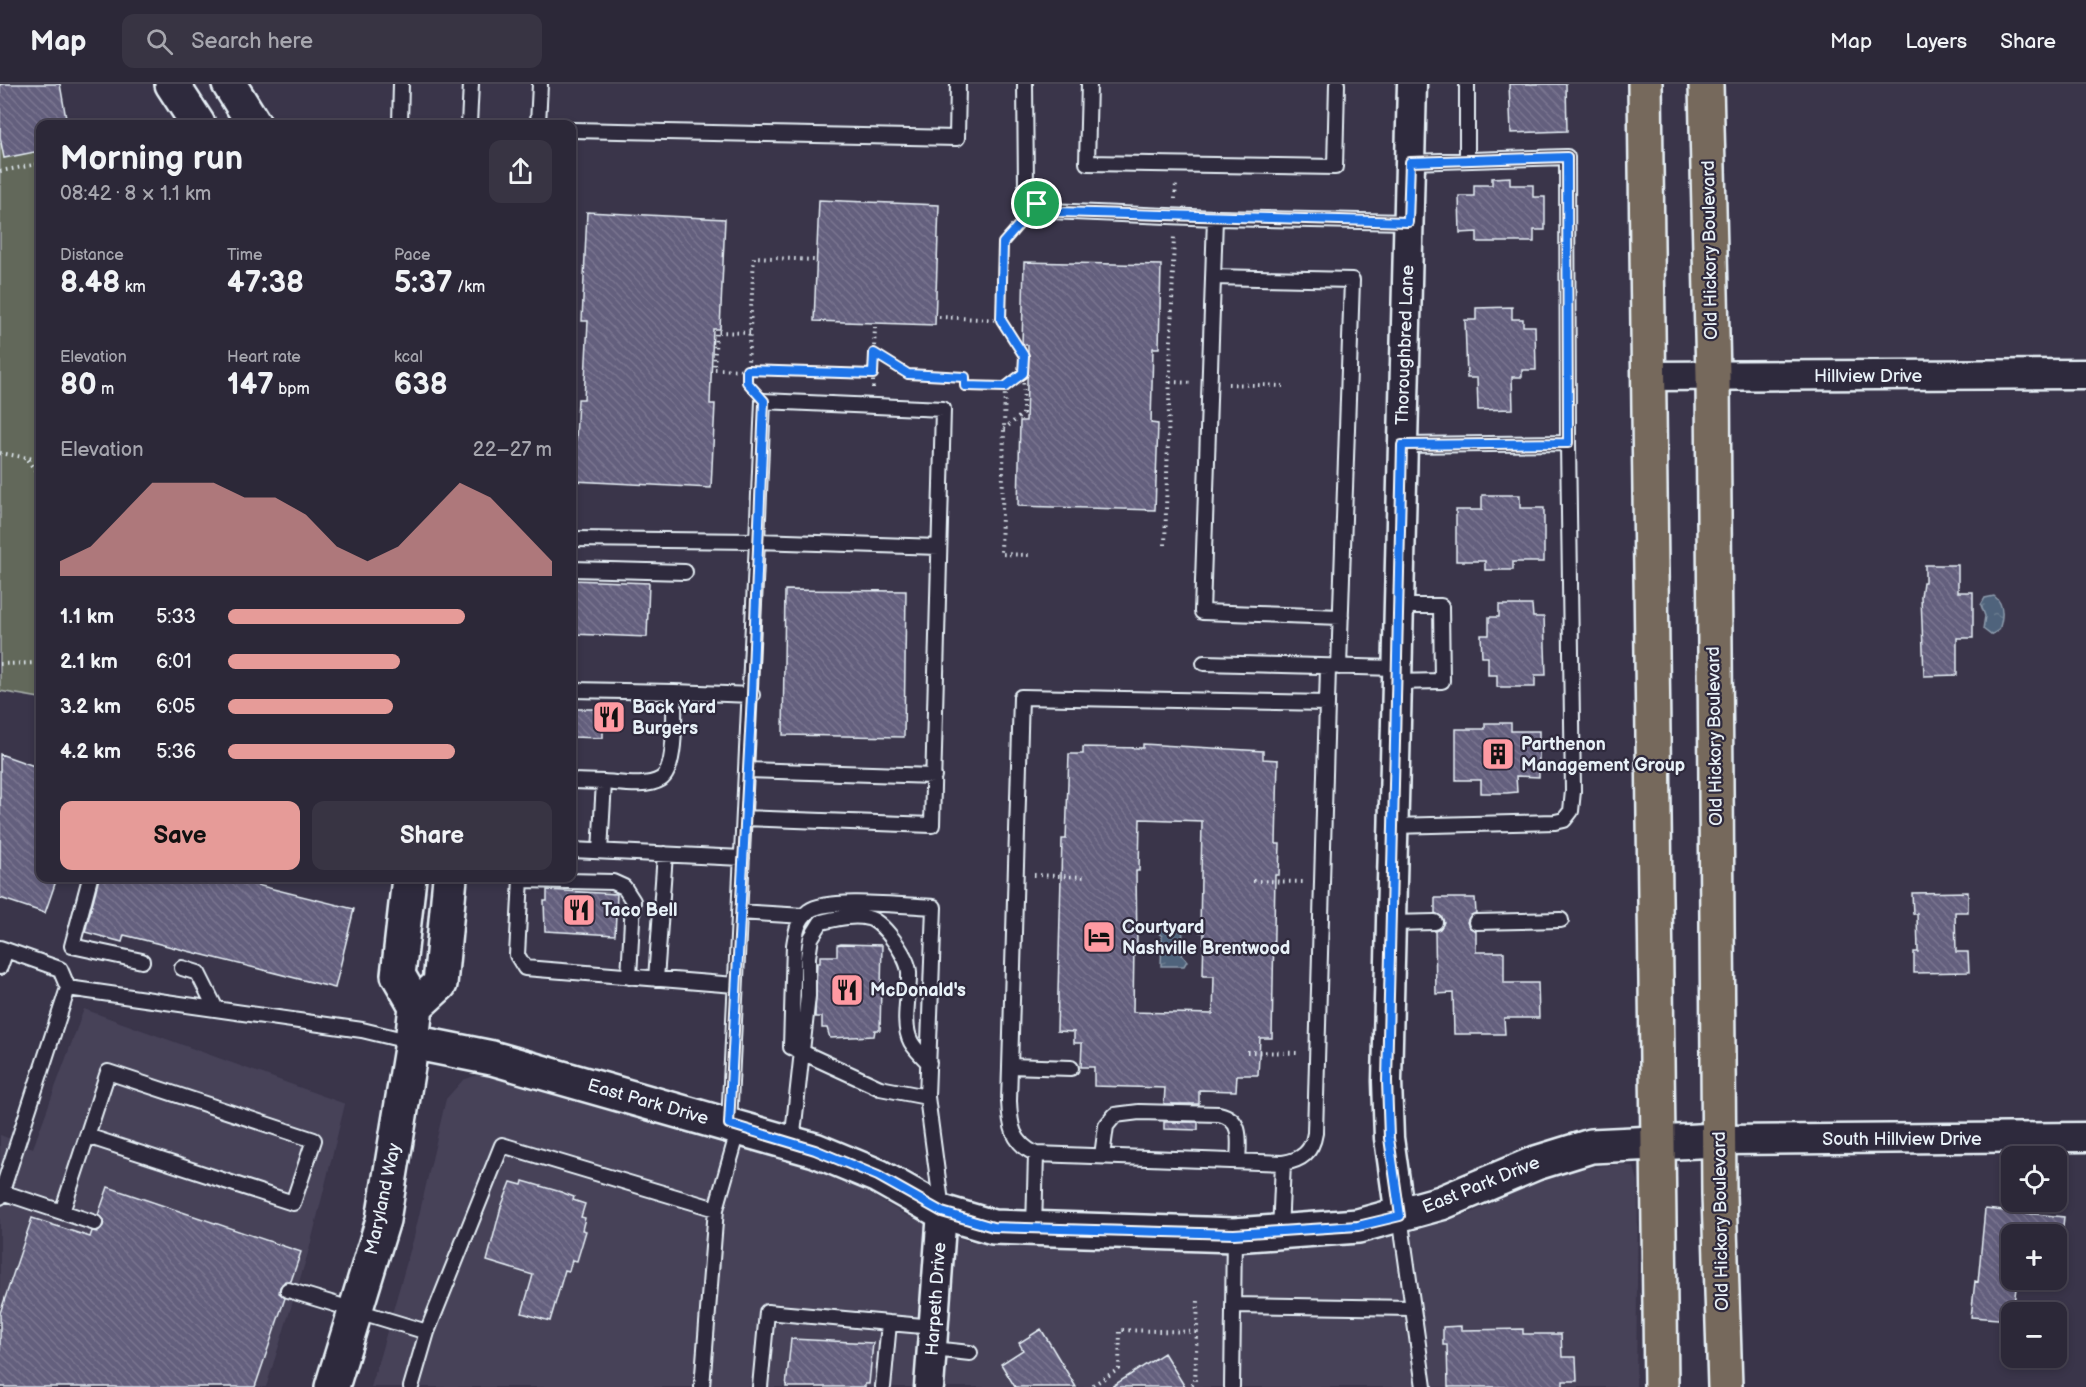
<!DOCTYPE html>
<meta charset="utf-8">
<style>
:root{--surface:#2c2838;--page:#383443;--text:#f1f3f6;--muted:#a6a6ae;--line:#484453;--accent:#e69b98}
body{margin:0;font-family:"Balsamiq Sans",sans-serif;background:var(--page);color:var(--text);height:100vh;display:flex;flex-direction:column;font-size:22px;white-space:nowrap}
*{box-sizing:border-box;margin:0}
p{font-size:20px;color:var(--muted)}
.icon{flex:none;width:33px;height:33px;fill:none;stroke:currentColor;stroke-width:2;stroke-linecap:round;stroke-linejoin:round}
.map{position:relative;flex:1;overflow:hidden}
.panel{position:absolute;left:36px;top:36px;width:540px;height:762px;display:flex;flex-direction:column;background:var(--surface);border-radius:12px;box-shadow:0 3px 9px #0003,0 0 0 2px var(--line)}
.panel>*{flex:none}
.fabs{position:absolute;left:2001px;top:1062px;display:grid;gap:12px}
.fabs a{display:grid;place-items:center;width:66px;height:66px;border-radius:12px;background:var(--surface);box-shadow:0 3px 9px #0003,0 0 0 2px var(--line);font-size:30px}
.pin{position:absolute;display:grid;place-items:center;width:51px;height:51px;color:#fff;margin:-26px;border:3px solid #fff;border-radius:50%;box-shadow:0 2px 6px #0007}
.round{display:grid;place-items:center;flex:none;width:63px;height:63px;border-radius:12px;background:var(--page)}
.headline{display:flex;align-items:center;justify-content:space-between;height:102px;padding:0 24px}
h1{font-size:33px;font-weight:700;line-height:45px}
.stats{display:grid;grid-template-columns:repeat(3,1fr);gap:9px;height:102px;padding:6px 24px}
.stats div{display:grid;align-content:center}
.stats b{font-size:30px;font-weight:700}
.stats small{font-size:16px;font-weight:400}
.stats p{font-size:16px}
.chart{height:168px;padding:12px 24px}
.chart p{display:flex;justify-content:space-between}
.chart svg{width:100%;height:108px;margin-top:6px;fill:var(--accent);opacity:.7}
.action{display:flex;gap:12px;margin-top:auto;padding:12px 24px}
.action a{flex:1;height:69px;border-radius:12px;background:var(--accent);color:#111;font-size:24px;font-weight:700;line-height:69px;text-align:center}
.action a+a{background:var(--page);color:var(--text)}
ul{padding:0 24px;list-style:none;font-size:20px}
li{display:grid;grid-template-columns:96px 72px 1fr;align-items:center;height:45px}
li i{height:15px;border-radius:8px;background:var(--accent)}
header{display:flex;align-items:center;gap:36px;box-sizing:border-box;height:84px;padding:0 30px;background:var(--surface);border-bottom:2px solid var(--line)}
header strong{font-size:28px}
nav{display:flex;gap:33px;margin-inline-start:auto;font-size:21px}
.search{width:420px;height:54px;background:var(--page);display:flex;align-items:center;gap:15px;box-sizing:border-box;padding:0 21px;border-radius:12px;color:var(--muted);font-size:22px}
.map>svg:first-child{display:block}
</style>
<header>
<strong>Map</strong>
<div class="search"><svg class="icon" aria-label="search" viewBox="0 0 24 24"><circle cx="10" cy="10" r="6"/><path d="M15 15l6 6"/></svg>Search here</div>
<nav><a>Map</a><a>Layers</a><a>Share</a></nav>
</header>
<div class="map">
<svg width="2086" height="1303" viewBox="0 0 2086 1303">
<defs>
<pattern id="water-ripples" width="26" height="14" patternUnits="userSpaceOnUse" patternTransform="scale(1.5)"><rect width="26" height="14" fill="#50637b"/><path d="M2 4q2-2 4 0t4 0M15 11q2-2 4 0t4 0" fill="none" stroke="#697a8e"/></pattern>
<pattern id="building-back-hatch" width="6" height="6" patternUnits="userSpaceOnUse" patternTransform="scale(1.5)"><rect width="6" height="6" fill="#645f7d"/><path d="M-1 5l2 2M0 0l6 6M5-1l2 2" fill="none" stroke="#7a7690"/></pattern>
</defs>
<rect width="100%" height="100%" fill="#3a354a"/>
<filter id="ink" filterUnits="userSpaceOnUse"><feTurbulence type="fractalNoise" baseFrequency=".0167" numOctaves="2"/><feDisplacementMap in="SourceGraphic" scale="12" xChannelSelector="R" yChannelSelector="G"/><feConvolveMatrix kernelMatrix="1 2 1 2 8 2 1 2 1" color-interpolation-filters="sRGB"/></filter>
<g filter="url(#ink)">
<path fill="#474259" d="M 84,925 L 345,1020 L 309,1166 L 266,1303 L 0,1303 L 0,1051 L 33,1064 Z
M 486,988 L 799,1074 L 853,1100 L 905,1131 L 973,1159 L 1264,1166 L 1334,1159 L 1403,1147 L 1471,1129 L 1529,1101 L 1576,1085 L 1621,1080 L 1634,1083 L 1638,1097 L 1636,1303 L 371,1303 L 414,1153 L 446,1015 L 463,996 Z"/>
<path fill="#62685a" stroke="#a5aca9" stroke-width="1.5" d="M 40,53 L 40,614 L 0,607 L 0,60 Z"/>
<path fill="url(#water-ripples)" stroke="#8d9cad" stroke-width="1.5" d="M 1994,512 C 2005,520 2003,534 1999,546 L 1991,551 L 1983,545 L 1985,532 L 1981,521 L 1985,514 Z
M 1160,840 L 1183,841 L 1182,871 L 1187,877 L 1184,882 L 1161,882 L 1162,852 L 1156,847 Z"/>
<path fill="url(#building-back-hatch)" stroke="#e8f1f8" stroke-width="1.5" fill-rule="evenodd" d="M 0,0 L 60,0 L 67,40 L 40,40 L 40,67 L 4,74 L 0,53 Z
M 1509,0 L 1566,0 L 1567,47 L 1511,49 Z
M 1510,93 L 1510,101 L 1533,101 L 1533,113 L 1545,113 L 1545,146 L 1534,146 L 1534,158 L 1477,158 L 1477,148 L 1460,149 L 1459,112 L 1474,112 L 1474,101 L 1492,101 L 1492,94 Z
M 819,116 L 939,121 L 935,241 L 814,237 Z
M 587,128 L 725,135 L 720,245 L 713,245 L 710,320 L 715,320 L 711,404 L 574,397 L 578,315 L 584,315 L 588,237 L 582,237 Z
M 1024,178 L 1161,181 L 1159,264 L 1153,264 L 1151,339 L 1158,340 L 1155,426 L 1018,422 L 1020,337 L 1026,337 L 1028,261 L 1022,261 Z
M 1512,223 L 1512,235 L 1523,235 L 1523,242 L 1535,242 L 1536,286 L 1522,286 L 1522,293 L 1512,293 L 1513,325 L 1478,326 L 1477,294 L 1467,294 L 1465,236 L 1476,236 L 1476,224 Z
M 1482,411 L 1520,411 L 1520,424 L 1544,424 L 1544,478 L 1513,478 L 1513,486 L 1485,486 L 1485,477 L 1456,477 L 1456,426 L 1482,426 Z
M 1925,481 L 1958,481 L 1958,508 L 1973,508 L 1973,554 L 1957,554 L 1957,591 L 1924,592 L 1921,513 L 1923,498 L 1925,498 Z
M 572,496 L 649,499 L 647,553 L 572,550 Z
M 785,506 L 906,507 L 904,653 L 783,651 Z
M 1499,521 L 1532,521 L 1533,533 L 1544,533 L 1546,591 L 1535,591 L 1535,603 L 1497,603 L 1497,591 L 1488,591 L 1488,573 L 1482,573 L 1481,551 L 1489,551 L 1489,533 L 1499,533 Z
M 572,625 L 603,625 L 603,654 L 572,653 Z
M 1485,639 L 1511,639 L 1511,647 L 1539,647 L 1539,693 L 1516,692 L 1517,708 L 1507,709 L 1481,709 L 1481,696 L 1456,696 L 1456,645 L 1485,645 Z
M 1143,660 L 1263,667 L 1263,675 L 1278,676 L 1276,760 L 1280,760 L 1279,791 L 1275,791 L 1272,954 L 1260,954 L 1258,991 L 1237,991 L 1236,1007 L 1199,1006 L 1199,1020 L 1164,1020 L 1165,1004 L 1094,1002 L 1094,983 L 1081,983 L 1082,959 L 1074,959 L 1074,948 L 1057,947 L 1062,755 L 1066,755 L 1069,670 L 1083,670 L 1083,663 L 1143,664 ZM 1140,735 L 1202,737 L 1200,848 L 1204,847 L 1203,892 L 1214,892 L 1213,930 L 1133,928 L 1134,862 L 1137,862 L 1136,787 L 1139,787 Z
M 0,670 L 40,684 L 40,794 L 57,794 L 45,829 L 0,814 Z
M 99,794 L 229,794 L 354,825 L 335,904 L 124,851 L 122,858 L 85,848 Z
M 547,806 L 617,810 L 615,851 L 545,847 L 544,817 L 547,817 Z
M 1968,808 L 1968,828 L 1955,828 L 1956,868 L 1968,868 L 1969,888 L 1914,889 L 1914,868 L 1918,868 L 1917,830 L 1913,830 L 1912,809 Z
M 1435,814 L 1475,814 L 1476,829 L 1471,831 L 1467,838 L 1469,843 L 1476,847 L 1476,868 L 1504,868 L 1504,899 L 1538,899 L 1539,934 L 1504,934 L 1505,950 L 1454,950 L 1453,909 L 1436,910 L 1435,847 L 1440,845 L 1444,838 L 1442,833 L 1435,829 Z
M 841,860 L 882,861 L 880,946 L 875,946 L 874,952 L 830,954 L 827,944 L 822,944 L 822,933 L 815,933 L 817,879 L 820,879 L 820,872 L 837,872 L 837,861 Z
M 1164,1038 L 1198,1038 L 1198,1046 L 1164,1045 Z
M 523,1097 L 561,1108 L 574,1113 L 573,1116 L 585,1120 L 581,1133 L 585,1134 L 582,1146 L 586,1147 L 577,1177 L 572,1176 L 569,1187 L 565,1186 L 550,1237 L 522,1229 L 533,1191 L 487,1177 L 501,1123 L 511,1098 L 522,1101 Z
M 108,1103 L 301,1168 L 291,1197 L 285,1197 L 280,1203 L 279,1209 L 285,1214 L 255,1303 L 0,1303 L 0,1229 L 32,1134 L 90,1153 L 92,1147 L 97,1148 L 103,1142 L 104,1137 L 98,1131 Z
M 1985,1125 L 2064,1133 L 2062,1152 L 2016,1147 L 2016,1150 L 2012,1150 L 2012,1196 L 2017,1196 L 2012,1236 L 1971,1233 L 1975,1197 L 1978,1198 Z
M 1461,1242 L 1461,1246 L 1523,1245 L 1523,1250 L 1561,1250 L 1562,1273 L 1576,1273 L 1577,1297 L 1563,1297 L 1563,1303 L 1448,1303 L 1447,1261 L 1443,1261 L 1443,1243 Z
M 1041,1245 L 1076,1303 L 1015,1303 L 1001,1280 L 1023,1266 L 1019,1259 Z
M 791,1255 L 873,1259 L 869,1300 L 865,1300 L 865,1303 L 786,1303 Z
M 1164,1269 L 1185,1303 L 1111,1303 Z"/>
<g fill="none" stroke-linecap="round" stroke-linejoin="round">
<defs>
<path id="lane" d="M 1025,0 L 1026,102 L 1031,114 L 1049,127 L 1215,134 L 1408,138
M 1089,0 L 1087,79 L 1335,83 L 1337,0
M 400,40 L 401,0
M 469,40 L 471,0
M 538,40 L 540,0
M 572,46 L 957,54 L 958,0
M 1467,76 L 1467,0
M 1410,78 L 1567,73 L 1568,359
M 1215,134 L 1202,528 L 1341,533
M 1213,193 L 1352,196 L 1339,583
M 572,455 L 757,457 L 729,1040
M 572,485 L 685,488
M 1204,579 L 1396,584
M 1396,598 L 1442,597 L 1441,522 L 1398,522
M 572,606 L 674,608 C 674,627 677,685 661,695 C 646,704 621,699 604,698 L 600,767
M 674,608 L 752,611
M 1327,619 L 1328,583
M 747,686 L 934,692
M 572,697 L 604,698
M 744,734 L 932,741 L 943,325 L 763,317 L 757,457 L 939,463
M 1392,742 L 1555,738 L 1564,736 L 1571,727 L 1573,707 L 1568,359 L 1402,361
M 572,766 L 742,774
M 90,794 L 72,862 L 142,877
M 521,794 L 517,871 L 525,884 L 735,901
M 521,796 L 613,798 L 624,803 L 633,817 L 629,893
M 739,828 L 804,832
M 1476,838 L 1561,836
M 1390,839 L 1435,838
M 0,864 L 60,885 L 68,904
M 0,883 L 6,866
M 182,884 L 198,889 L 216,925
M 656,895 L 665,770
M 1010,982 L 1071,984
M 927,1013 L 880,1004 L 791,963 L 794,861 C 796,848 798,835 809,827 C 827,813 908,822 934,823 L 927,1013 L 942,1126
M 792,1059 L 808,912 L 808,873 L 811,854 L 821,838 C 835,835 853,830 868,834 C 883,837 908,873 909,888 C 910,909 901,939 911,958 C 915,965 923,973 929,979
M 1102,1072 L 1106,1042 L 1115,1031 L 1139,1028 L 1219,1030 C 1243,1035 1239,1057 1238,1077
M 2,1108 L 95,1139
M 0,1113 L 68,904 L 362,946 L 412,958
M 62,1128 L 108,988 L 314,1056 L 293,1119 L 87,1052
M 1400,1132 L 1424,1303
M 1034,1144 L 1036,1070
M 1280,1148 L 1283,1079 C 1302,1076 1312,1068 1315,1049 L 1327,619 L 1021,613 L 1009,1017 C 1010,1041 1012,1059 1036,1070 L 1283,1079
M 288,1206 L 427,1248
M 1233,1221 L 1412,1224
M 889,1239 L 934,1243
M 933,1265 L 970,1269
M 411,1303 L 427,1248 L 502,1061 L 716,1125
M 702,1303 L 716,1125 L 739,1044
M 760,1303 L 767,1228 L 889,1239 L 883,1303
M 1232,1303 L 1234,1151"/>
<path id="street" d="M 1649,292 L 2086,290
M 1719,1056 L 2086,1053
M 1400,1132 L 1389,1054 L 1387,997 L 1412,0
M 929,1303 L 942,1128"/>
<path id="secondary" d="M 172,0 L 198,40
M 229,0 L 254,40
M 416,922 L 440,900 L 450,794
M 412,958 L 492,974 L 815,1066 L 878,1092 L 942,1128 L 993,1143 L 1234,1151 L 1358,1142 L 1441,1119 L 1536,1079 L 1591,1062 L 1719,1056
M 332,1303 L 383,1136 L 412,958 L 416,922 L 398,891 L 409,794"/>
<path id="primary" d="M 1645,0 L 1661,1303
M 1706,0 L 1713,292 L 1719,1111 L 1725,1303"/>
</defs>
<use href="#lane" stroke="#e8f1f8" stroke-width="18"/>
<use href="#street" stroke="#e8f1f8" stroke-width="33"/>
<use href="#secondary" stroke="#e8f1f8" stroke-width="38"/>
<use href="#primary" stroke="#e8f1f8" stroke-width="38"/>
<path stroke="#e8f1f8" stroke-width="4" stroke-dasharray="1.5 4.5" stroke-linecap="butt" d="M 0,87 L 40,80
M 1175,115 L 1176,99
M 939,233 L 1001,236 L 1024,271 L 1023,330 L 1004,345
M 1001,236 L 1003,159 L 1027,131
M 750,249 L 716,248 L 714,285 L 873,290 L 875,243
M 875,269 L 908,290 L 965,293 L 965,302 L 1005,303
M 1023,289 L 1005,303 L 1001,470 L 1029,471
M 1170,298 L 1193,299
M 1228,300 L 1283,302
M 873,304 L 873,290
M 752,305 L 747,298 L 754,173 L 814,176
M 0,369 L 40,376
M 27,376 L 40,393
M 1165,461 L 1174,150
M 0,580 L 40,579
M 1034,791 L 1087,793
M 1253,797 L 1306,798
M 1247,968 L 1300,969
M 1093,1301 L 1119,1285 L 1120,1246 L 1197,1248
M 1192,1301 L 1195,1299 L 1198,1216"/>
<use href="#lane" stroke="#2f2a3d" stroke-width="14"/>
<use href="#street" stroke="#2f2a3d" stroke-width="28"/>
<use href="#secondary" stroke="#2f2a3d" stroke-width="33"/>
<use href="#primary" stroke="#76695c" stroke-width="33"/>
</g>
</g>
<g fill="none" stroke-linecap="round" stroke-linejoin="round" filter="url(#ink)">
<defs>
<path id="route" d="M 1567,73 L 1568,359 L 1402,361 L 1387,997 L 1389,1054 L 1400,1132 L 1358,1142 L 1234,1150 L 993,1143 L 942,1128 L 878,1092 L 815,1066 L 729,1040 L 752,611 L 764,317 L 747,298 L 747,286 L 873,290 L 874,269 L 908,290 L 965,293 L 965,302 L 1005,303 L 1023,289 L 1024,272 L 1001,236 L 1003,159 L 1037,120 L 1049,127 L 1058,128 L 1408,138 L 1410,78 Z"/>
</defs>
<use href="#route" stroke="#fff" stroke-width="12"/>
<use href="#route" stroke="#1a73e8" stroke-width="8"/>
</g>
<defs>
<symbol id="restaurant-square" viewBox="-11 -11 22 22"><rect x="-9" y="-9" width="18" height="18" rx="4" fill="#ff9aa2" stroke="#2f2a3d"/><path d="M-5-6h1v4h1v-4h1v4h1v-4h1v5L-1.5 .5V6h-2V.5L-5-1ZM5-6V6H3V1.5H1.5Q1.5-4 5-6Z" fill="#111"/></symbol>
<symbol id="building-square" viewBox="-11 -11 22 22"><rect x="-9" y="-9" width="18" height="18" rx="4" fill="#ff9aa2" stroke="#2f2a3d"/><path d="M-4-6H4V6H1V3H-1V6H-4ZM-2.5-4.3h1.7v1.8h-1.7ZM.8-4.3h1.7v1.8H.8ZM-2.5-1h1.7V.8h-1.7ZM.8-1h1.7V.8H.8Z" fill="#111"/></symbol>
<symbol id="hotel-square" viewBox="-11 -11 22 22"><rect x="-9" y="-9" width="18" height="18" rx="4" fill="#ff9aa2" stroke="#2f2a3d"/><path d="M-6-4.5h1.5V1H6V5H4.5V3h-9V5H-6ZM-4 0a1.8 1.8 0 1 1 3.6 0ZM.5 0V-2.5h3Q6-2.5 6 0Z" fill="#111"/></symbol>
</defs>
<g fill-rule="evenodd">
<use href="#restaurant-square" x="590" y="614" width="38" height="38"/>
<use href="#building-square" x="1479" y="651" width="38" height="38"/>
<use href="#restaurant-square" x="560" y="807" width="38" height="38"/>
<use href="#hotel-square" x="1080" y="834" width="38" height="38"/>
<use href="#restaurant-square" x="828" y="887" width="38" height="38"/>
</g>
<g text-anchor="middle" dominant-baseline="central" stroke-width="4.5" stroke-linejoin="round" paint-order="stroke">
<g font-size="18" fill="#e8f1f8" stroke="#2f2a3d">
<text transform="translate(1710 166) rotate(-91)">Old Hickory Boulevard</text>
<text transform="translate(1405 261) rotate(-88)">Thoroughbred Lane</text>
<text x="1868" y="292">Hillview Drive</text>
<text transform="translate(1715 652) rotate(-91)">Old Hickory Boulevard</text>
<text transform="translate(648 1018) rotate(16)">East Park Drive</text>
<text x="1902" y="1055">South Hillview Drive</text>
<text transform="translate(1481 1101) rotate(-22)">East Park Drive</text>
<text transform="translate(383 1115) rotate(-78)">Maryland Way</text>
<text transform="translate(1721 1137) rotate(-91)">Old Hickory Boulevard</text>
<text transform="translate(936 1215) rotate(-86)">Harpeth Drive</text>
</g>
<g font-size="18" font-weight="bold" fill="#e8f1f8" stroke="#2f2a3d" text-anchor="start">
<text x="632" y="623">Back Yard<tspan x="632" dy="21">Burgers</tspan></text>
<text x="1521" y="660">Parthenon<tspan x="1521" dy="21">Management Group</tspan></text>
<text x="602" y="826">Taco Bell</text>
<text x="1122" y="843">Courtyard<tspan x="1122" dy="21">Nashville Brentwood</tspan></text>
<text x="870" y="906">McDonald's</text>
</g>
</g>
</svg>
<div class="fabs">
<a><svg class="icon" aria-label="locate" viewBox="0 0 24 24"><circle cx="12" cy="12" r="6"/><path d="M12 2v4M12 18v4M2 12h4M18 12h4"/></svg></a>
<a>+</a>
<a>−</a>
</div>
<div class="pin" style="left:1037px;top:120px;background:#1e9e55"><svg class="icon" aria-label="arrive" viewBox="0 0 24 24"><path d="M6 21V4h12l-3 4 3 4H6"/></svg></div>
<section class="panel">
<div class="headline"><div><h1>Morning run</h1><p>08:42 · 8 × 1.1 km</p></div><a class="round"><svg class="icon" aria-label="share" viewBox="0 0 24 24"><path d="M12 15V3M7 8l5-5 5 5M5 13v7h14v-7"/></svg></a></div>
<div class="stats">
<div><p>Distance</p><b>8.48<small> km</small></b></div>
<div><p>Time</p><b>47:38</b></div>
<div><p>Pace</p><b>5:37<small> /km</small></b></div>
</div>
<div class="stats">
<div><p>Elevation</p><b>80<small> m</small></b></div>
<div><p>Heart rate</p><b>147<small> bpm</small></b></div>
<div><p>kcal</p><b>638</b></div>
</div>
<div class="chart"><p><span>Elevation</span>22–27 m</p>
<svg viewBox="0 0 160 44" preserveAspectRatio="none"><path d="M0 44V38L10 32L20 19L30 6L40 6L50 6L60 12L70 12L80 19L90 32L100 38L110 32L120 19L130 6L140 12L150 25L160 38V44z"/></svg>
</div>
<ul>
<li><b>1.1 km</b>5:33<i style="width:73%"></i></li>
<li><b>2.1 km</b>6:01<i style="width:53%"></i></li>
<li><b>3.2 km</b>6:05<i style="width:51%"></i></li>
<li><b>4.2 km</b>5:36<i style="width:70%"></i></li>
</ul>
<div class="action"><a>Save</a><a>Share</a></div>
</section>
</div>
